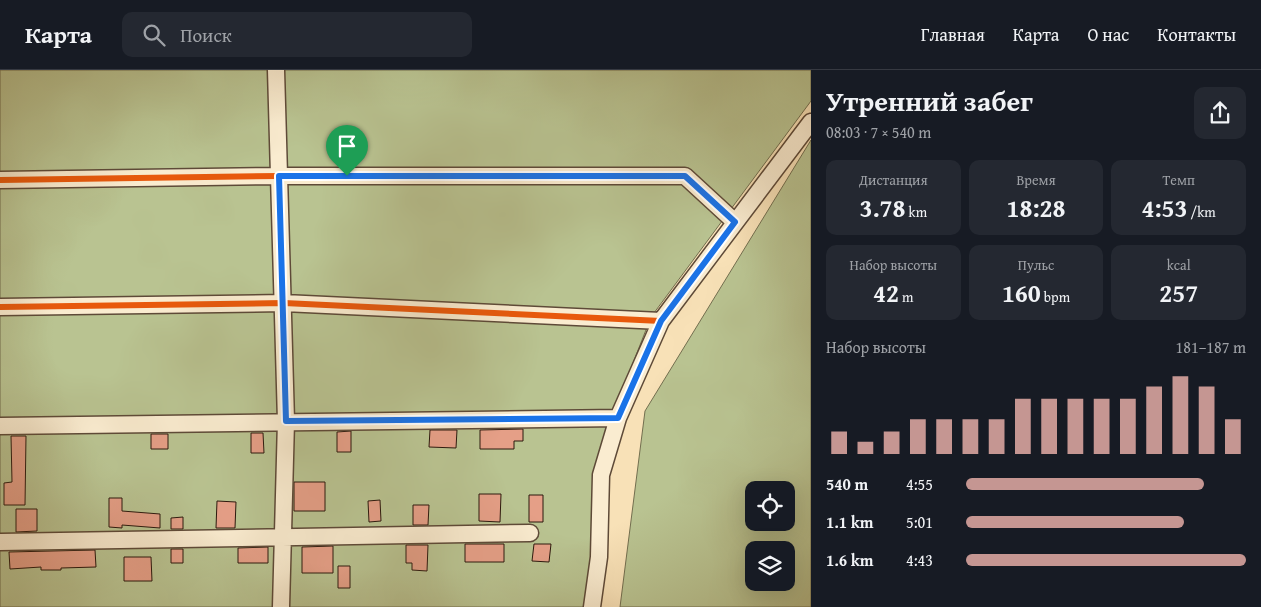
<!DOCTYPE html>
<html lang="ru">
<meta charset="utf-8">
<style>
:root{--surface:#171b24;--page:#242831;--text:#f1f3f6;--muted:#9ea1a6;--line:#363941;--accent:#c59692}
body{margin:0;font-family:"Gentium Book Plus",serif;background:var(--page);color:var(--text);height:100vh;display:flex;flex-direction:column;font-size:19px;white-space:nowrap}
*{box-sizing:border-box;margin:0}
p{font-size:16px;color:var(--muted)}
.icon{flex:none;width:28px;height:28px;fill:none;stroke:currentColor;stroke-width:2;stroke-linecap:round;stroke-linejoin:round}
.map{position:relative;flex:1;overflow:hidden}
.drawer{display:flex;flex-direction:column;background:var(--surface);width:450px}
.drawer>*{flex:none}
.fabs{position:absolute;left:745px;top:411px;display:grid;gap:10px}
.fabs a{display:grid;place-items:center;width:50px;height:50px;border-radius:10px;background:var(--surface);box-shadow:0 5px 20px #0002;font-size:25px}
.pin{position:absolute;display:grid;place-items:center;width:42px;height:42px;color:#fff;margin:-51px -21px;border-radius:50% 50% 50% 0;rotate:-45deg;box-shadow:0 0 5px #0007}
.pin .icon{rotate:45deg}
.round{display:grid;place-items:center;flex:none;width:52px;height:52px;border-radius:10px;background:var(--page)}
.headline{display:flex;align-items:center;justify-content:space-between;height:85px;padding:0 15px}
h1{font-size:28px;font-weight:700;line-height:38px}
.stats{display:grid;grid-template-columns:repeat(3,1fr);gap:8px;height:85px;padding:5px 15px}
.stats div{display:grid;align-content:center;border-radius:10px;background:var(--page);text-align:center}
.stats b{font-size:25px;font-weight:700}
.stats small{font-size:14px;font-weight:400}
.stats p{font-size:14px}
.chart{height:140px;padding:10px 15px}
.chart p{display:flex;justify-content:space-between}
.chart svg{width:100%;height:90px;margin-top:5px;stroke:var(--accent);stroke-width:6}
ul{padding:0 15px;list-style:none;font-size:16px}
li{display:grid;grid-template-columns:80px 60px 1fr;align-items:center;height:38px}
li i{height:12px;border-radius:6px;background:var(--accent)}
header{display:flex;align-items:center;gap:30px;box-sizing:border-box;height:70px;padding:0 25px;background:var(--surface);border-bottom:1px solid var(--line)}
header strong{font-size:24px}
nav{display:flex;gap:28px;margin-inline-start:auto;font-size:18px}
.search{width:350px;height:45px;background:var(--page);display:flex;align-items:center;gap:12px;box-sizing:border-box;padding:0 18px;border-radius:10px;color:var(--muted);font-size:19px}
main{display:flex;flex:1;min-height:0}
.map>svg:first-child{display:block}
</style>
<header>
<strong>Карта</strong>
<div class="search"><svg class="icon" aria-label="search" viewBox="0 0 24 24"><circle cx="10" cy="10" r="6"/><path d="M15 15l6 6"/></svg>Поиск</div>
<nav><a>Главная</a><a>Карта</a><a>О нас</a><a>Контакты</a></nav>
</header>
<main>
<div class="map">
<svg width="811" height="537" viewBox="0 0 811 537">
<rect width="100%" height="100%" fill="#f8e1b7"/>
<filter id="stains"><feTurbulence type="fractalNoise" baseFrequency=".004" numOctaves="4"/><feColorMatrix values="0 0 0 0 .2 0 0 0 0 .09 0 0 0 0 .02 0 0 0 .5 -.17"/></filter>
<radialGradient id="worn" r=".72"><stop offset=".6" stop-color="#630" stop-opacity="0"/><stop offset="1" stop-color="#630" stop-opacity=".3"/></radialGradient>
<path fill="#b9c391" stroke="#726e4f" fill-rule="evenodd" d="M 0,0 L 811,0 L 811,31 L 651,247 L 624,316 L 585,537 L 0,537 Z
M 811,70 L 811,537 L 620,537 L 645,341 ZM 754,420 L 786,420 L 786,452 L 754,452 ZM 754,480 L 786,480 L 786,512 L 754,512 Z"/>
<path fill="#e59f87" stroke="#2b180d" d="M 523,359 L 523,371 L 514,371 L 514,379 L 480,379 L 480,360 Z
M 430,360 L 457,360 L 456,378 L 429,377 Z
M 351,361 L 351,382 L 337,382 L 337,362 Z
M 251,363 L 263,363 L 264,383 L 251,383 Z
M 151,364 L 168,364 L 168,379 L 151,379 Z
M 11,366 L 26,366 L 25,435 L 4,435 L 4,413 L 12,412 Z
M 294,412 L 325,412 L 325,441 L 294,441 Z
M 479,424 L 501,424 L 500,452 L 479,451 Z
M 529,425 L 543,425 L 543,452 L 529,452 Z
M 109,428 L 122,428 L 122,441 L 160,444 L 160,458 L 122,455 L 122,458 L 109,457 Z
M 380,430 L 381,451 L 369,452 L 368,431 Z
M 217,431 L 236,432 L 235,458 L 216,458 Z
M 413,435 L 429,435 L 428,455 L 413,455 Z
M 16,439 L 37,439 L 37,461 L 16,462 Z
M 183,447 L 183,459 L 171,459 L 171,448 Z
M 465,474 L 504,474 L 504,492 L 465,492 Z
M 534,474 L 551,474 L 549,492 L 532,491 Z
M 406,475 L 428,475 L 427,501 L 412,500 L 412,493 L 406,493 Z
M 333,476 L 333,503 L 302,503 L 302,477 Z
M 268,477 L 268,493 L 238,493 L 238,478 Z
M 171,479 L 183,479 L 183,493 L 171,493 Z
M 95,480 L 96,497 L 61,498 L 61,500 L 41,500 L 41,497 L 10,499 L 9,482 Z
M 124,487 L 151,487 L 152,511 L 124,511 Z
M 338,496 L 350,496 L 350,518 L 338,518 Z"/>
<g fill="none" stroke-linecap="round" stroke-linejoin="round">
<defs>
<path id="minor" d="M 276,0 L 286,351 L 281,537
M 0,110 L 279,106 L 685,106 L 735,152
M 0,237 L 284,233 L 661,251
M 0,356 L 618,348
M 0,472 L 530,463
M 592,537 L 599,487 L 601,405 L 618,348 L 661,251 L 811,52"/>
</defs>
<use href="#minor" stroke="#5e4a38" stroke-width="19"/>
<use href="#minor" stroke="#faecd0" stroke-width="16"/>
<defs>
<path id="cycleway" d="M 0,110 L 279,106 L 685,106 L 735,152
M 0,237 L 284,233 L 661,251"/>
</defs>
<use href="#cycleway" stroke="#faecd0" stroke-width="9"/>
<use href="#cycleway" stroke="#e8590c" stroke-width="6"/>
</g>
<g fill="none" stroke-linecap="round" stroke-linejoin="round">
<defs>
<path id="route" d="M 279,106 L 685,106 L 735,152 L 661,251 L 618,348 L 286,351 Z"/>
</defs>
<use href="#route" stroke="#fff" stroke-width="10"/>
<use href="#route" stroke="#1a73e8" stroke-width="6"/>
</g>
<rect width="100%" height="100%" filter="url(#stains)"/>
<rect width="100%" height="100%" fill="url(#worn)"/>
</svg>
<div class="fabs">
<a><svg class="icon" aria-label="locate" viewBox="0 0 24 24"><circle cx="12" cy="12" r="6"/><path d="M12 2v4M12 18v4M2 12h4M18 12h4"/></svg></a>
<a><svg class="icon" aria-label="layers" viewBox="0 0 24 24"><path d="M12 4l9 5-9 5-9-5zM3 14l9 5 9-5"/></svg></a>
</div>
<div class="pin" style="left:347px;top:106px;background:#1e9e55"><svg class="icon" aria-label="arrive" viewBox="0 0 24 24"><path d="M6 21V4h12l-3 4 3 4H6"/></svg></div>
</div>
<section class="drawer">
<div class="headline"><div><h1>Утренний забег</h1><p>08:03 · 7 × 540 m</p></div><a class="round"><svg class="icon" aria-label="share" viewBox="0 0 24 24"><path d="M12 15V3M7 8l5-5 5 5M5 13v7h14v-7"/></svg></a></div>
<div class="stats">
<div><p>Дистанция</p><b>3.78<small> km</small></b></div>
<div><p>Время</p><b>18:28</b></div>
<div><p>Темп</p><b>4:53<small> /km</small></b></div>
</div>
<div class="stats">
<div><p>Набор высоты</p><b>42<small> m</small></b></div>
<div><p>Пульс</p><b>160<small> bpm</small></b></div>
<div><p>kcal</p><b>257</b></div>
</div>
<div class="chart"><p><span>Набор высоты</span>181–187 m</p>
<svg viewBox="0 0 160 44" preserveAspectRatio="none"><path d="M5 44V33M15 44V38M25 44V33M35 44V27M45 44V27M55 44V27M65 44V27M75 44V17M85 44V17M95 44V17M105 44V17M115 44V17M125 44V11M135 44V6M145 44V11M155 44V27"/></svg>
</div>
<ul>
<li><b>540 m</b>4:55<i style="width:85%"></i></li>
<li><b>1.1 km</b>5:01<i style="width:78%"></i></li>
<li><b>1.6 km</b>4:43<i style="width:100%"></i></li>
</ul>
</section>
</main>
